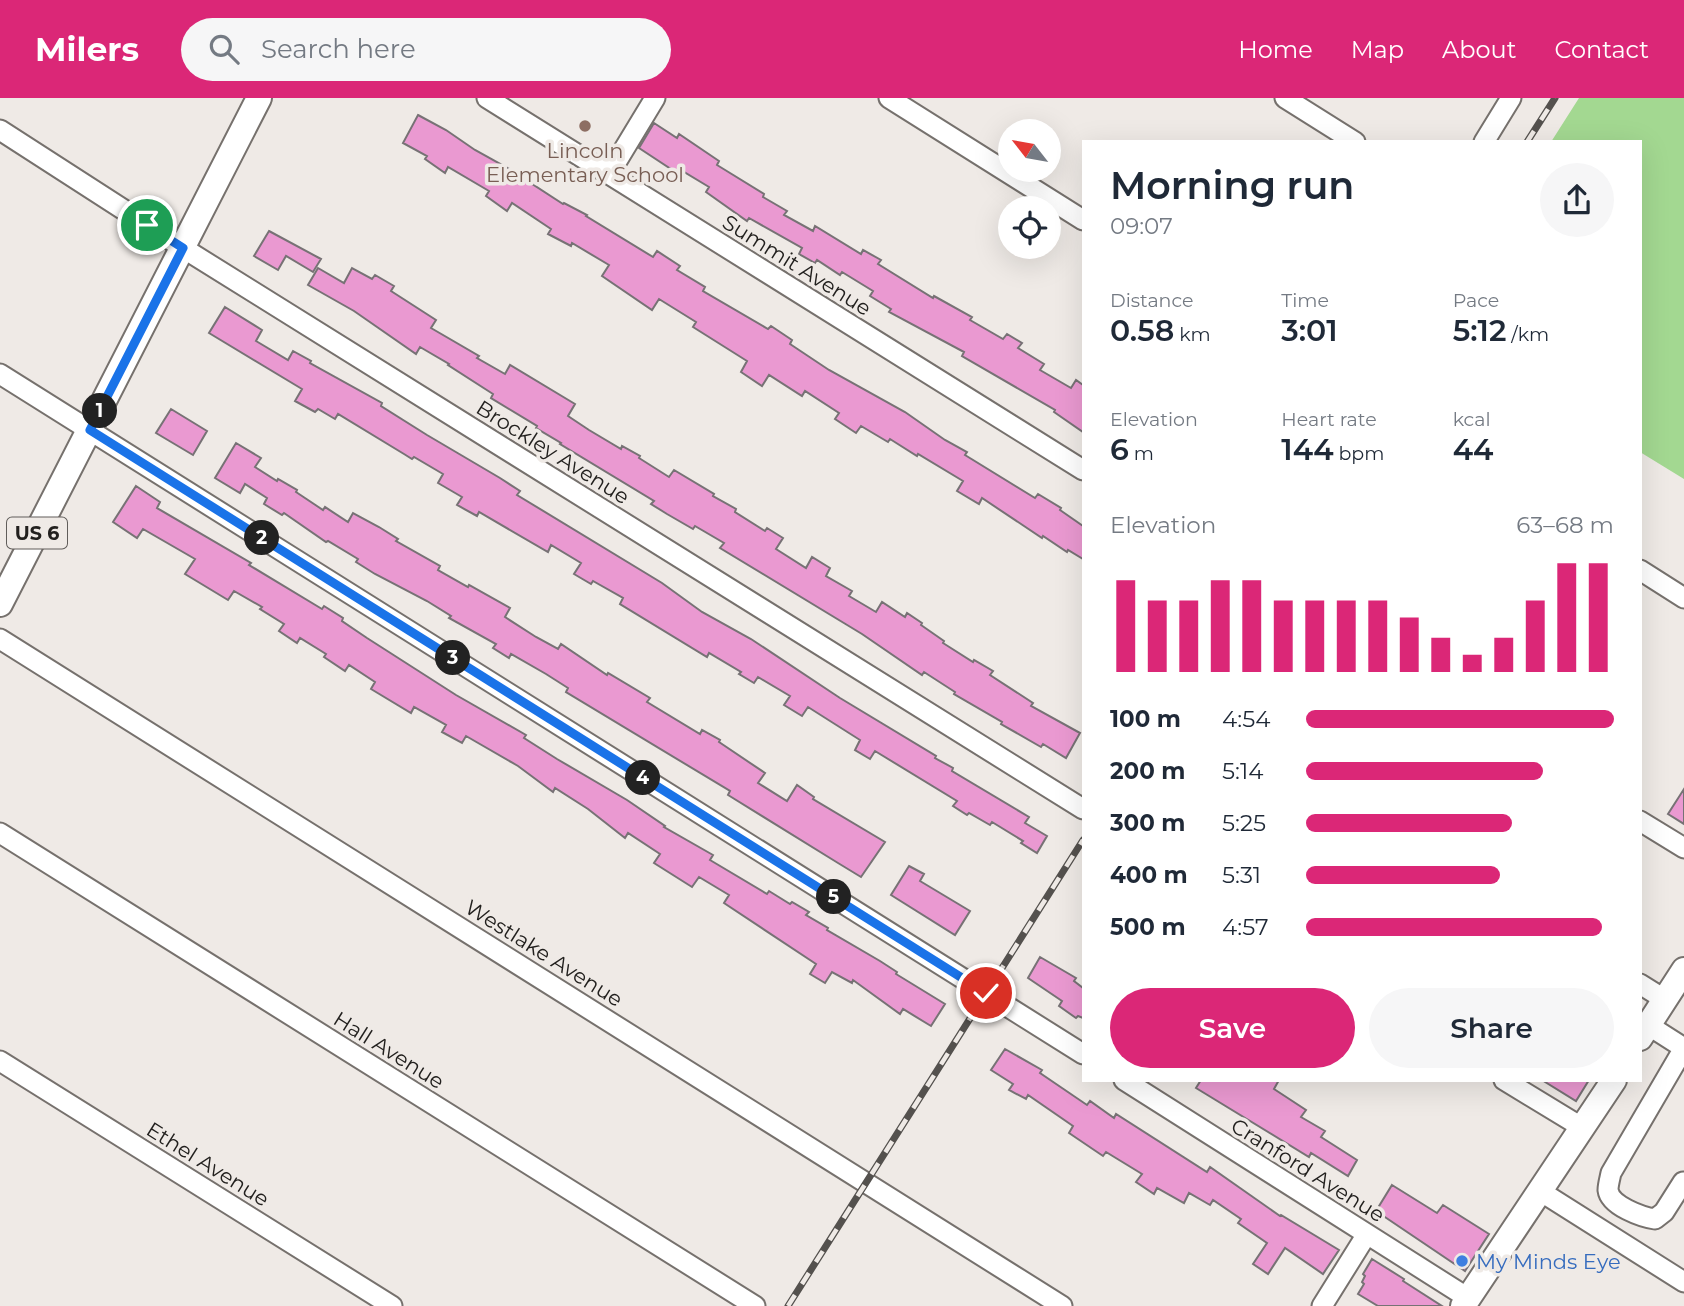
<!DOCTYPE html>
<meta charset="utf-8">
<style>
:root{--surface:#fff;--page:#f6f6f7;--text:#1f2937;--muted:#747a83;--accent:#db2777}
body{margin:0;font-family:Montserrat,sans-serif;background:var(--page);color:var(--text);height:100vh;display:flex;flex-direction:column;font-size:26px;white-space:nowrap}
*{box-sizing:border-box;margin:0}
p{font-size:23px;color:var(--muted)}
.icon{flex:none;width:38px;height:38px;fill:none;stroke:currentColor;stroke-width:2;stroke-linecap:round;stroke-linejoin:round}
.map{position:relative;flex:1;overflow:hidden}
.drawer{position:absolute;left:1082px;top:42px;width:560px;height:942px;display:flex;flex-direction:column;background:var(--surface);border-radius:0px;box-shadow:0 7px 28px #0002}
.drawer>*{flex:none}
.needle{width:46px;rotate:301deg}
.tools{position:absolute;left:998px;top:21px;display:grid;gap:14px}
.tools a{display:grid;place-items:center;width:63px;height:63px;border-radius:50%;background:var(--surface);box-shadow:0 7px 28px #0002;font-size:35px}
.pin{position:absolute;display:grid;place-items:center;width:60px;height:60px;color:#fff;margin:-30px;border:4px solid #fff;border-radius:50%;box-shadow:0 2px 7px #0007}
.km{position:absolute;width:35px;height:35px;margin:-18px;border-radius:50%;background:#222;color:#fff;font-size:19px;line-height:35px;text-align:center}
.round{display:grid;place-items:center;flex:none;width:74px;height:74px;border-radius:37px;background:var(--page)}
.head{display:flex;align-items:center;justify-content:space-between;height:119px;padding:0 28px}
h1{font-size:38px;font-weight:600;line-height:52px}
.stats{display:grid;grid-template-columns:repeat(3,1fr);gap:10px;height:119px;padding:7px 28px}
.stats div{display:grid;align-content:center}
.stats b{font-size:30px;font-weight:600}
.stats small{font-size:19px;font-weight:400}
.stats p{font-size:19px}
.chart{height:196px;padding:14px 28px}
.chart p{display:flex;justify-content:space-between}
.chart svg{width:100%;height:126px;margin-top:7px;stroke:var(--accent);stroke-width:6}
.primary-button{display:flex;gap:14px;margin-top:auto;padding:14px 28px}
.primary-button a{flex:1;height:80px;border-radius:42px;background:var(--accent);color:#fff;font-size:28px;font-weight:600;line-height:80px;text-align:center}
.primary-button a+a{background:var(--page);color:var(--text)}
ul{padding:0 28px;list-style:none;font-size:23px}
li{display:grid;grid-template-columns:112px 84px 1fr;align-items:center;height:52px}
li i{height:18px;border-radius:9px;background:var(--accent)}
header{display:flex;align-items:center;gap:42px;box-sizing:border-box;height:98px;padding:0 35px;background:var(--accent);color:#fff}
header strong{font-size:33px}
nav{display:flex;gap:38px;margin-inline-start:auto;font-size:24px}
.search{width:490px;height:63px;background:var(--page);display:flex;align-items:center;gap:18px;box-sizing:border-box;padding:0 24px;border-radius:38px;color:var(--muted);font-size:26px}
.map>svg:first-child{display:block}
</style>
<header>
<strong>Milers</strong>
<div class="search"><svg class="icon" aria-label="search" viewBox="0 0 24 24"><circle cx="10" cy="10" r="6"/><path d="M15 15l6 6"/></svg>Search here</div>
<nav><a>Home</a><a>Map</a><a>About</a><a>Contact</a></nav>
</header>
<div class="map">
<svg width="1684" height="1208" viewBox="0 0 1684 1208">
<rect width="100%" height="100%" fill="#efeae6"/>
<path fill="#a3d891" d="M 1579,0 L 1684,0 L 1684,381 L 1640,354 L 1640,44 L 1551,44 Z"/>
<path fill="#ea99d1" stroke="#777275" stroke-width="2" d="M 418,17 L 446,32 L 475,52 L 506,69 L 563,106 L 564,105 L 587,117 L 586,118 L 653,159 L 657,153 L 680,168 L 677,172 L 705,189 L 703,193 L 768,231 L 771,228 L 792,242 L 790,246 L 829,272 L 905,314 L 945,342 L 967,354 L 965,357 L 1035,400 L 1038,396 L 1061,410 L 1060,412 L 1083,428 L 1083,461 L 1068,452 L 1067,454 L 1043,438 L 1042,440 L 982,400 L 979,406 L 957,393 L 963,383 L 918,356 L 917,358 L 890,341 L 888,344 L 861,328 L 856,335 L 835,321 L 839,315 L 805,293 L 802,298 L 769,277 L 762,288 L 741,274 L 747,263 L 693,229 L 696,224 L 659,201 L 652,212 L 602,178 L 609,167 L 572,145 L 571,148 L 548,136 L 551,131 L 512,105 L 507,113 L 486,98 L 489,93 L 448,69 L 445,75 L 425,61 L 427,58 L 403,45 Z
M 654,25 L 677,40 L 679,36 L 719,63 L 717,67 L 764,96 L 763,99 L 787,113 L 784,117 L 813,133 L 815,128 L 861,156 L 863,152 L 881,162 L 878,166 L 933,200 L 934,198 L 972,219 L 970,222 L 1003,241 L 1007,236 L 1022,245 L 1018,250 L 1044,266 L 1040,272 L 1071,290 L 1076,282 L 1083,287 L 1083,334 L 1054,314 L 1055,312 L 962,258 L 964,254 L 889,214 L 891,211 L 870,198 L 873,193 L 842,174 L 840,177 L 817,162 L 815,165 L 799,156 L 802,150 L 749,120 L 747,123 L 706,94 L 709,89 L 679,71 L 677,75 L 639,50 Z
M 269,133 L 321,161 L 313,174 L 286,158 L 278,172 L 254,158 Z
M 318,170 L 344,185 L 352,170 L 372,181 L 375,177 L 394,188 L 391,193 L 436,222 L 431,230 L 479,258 L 477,260 L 505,276 L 510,267 L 575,306 L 568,318 L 589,332 L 621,351 L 622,348 L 640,358 L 639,360 L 669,379 L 674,372 L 714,396 L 713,398 L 736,411 L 735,414 L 765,433 L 767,430 L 783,440 L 776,451 L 806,470 L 812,459 L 830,470 L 826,478 L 852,493 L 849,498 L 876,514 L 882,504 L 905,519 L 907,515 L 922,525 L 921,527 L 944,543 L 943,545 L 973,564 L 974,562 L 993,573 L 990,577 L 1033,605 L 1031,608 L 1080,635 L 1066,660 L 1043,646 L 1041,649 L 1001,626 L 1002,624 L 954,596 L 955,594 L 924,574 L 922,577 L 862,536 L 720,450 L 724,445 L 695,428 L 693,431 L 667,416 L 651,406 L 654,403 L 560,346 L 561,345 L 536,330 L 537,328 L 491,300 L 493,296 L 448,267 L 449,266 L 420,249 L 416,256 L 354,213 L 308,187 Z
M 225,209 L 262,232 L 256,243 L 288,262 L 293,253 L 311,263 L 310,265 L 382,305 L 381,308 L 427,337 L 500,380 L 520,393 L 517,397 L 662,485 L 702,514 L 751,541 L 840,600 L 936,658 L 935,660 L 953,670 L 952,673 L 1029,719 L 1025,725 L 1047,738 L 1037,755 L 1021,745 L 1023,743 L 992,724 L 990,727 L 969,715 L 967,717 L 953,708 L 957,703 L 875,653 L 870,661 L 855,652 L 860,642 L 808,609 L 802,618 L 784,607 L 790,598 L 758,579 L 754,585 L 739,576 L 741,574 L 709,555 L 707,559 L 620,506 L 623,500 L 593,483 L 591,486 L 574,476 L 581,465 L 551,447 L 548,454 L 479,414 L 477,418 L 457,407 L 462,399 L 438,385 L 443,376 L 414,359 L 412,361 L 404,356 L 338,316 L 335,321 L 318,311 L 315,314 L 295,303 L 302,291 L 209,235 Z
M 171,311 L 207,333 L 193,357 L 156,335 Z
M 236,345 L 261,360 L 255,369 L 277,383 L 278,381 L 297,392 L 296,394 L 323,412 L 325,409 L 348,424 L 353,415 L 379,429 L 398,441 L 396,443 L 440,468 L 438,472 L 468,489 L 469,487 L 510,510 L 505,519 L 536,539 L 558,551 L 561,546 L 607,577 L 608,575 L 650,600 L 647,604 L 700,636 L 702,632 L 720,642 L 719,644 L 765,675 L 758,685 L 787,703 L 797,687 L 814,699 L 813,701 L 885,744 L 861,779 L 838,765 L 728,697 L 730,693 L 566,594 L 568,590 L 546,576 L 511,556 L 509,560 L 493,550 L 496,546 L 449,520 L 451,518 L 427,503 L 375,476 L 356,464 L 358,461 L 328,443 L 326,444 L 284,415 L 282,417 L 264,406 L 267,400 L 245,386 L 240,395 L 215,380 Z
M 136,388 L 160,404 L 157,410 L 251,465 L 249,467 L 322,511 L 324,508 L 343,520 L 342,523 L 367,540 L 456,597 L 526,637 L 524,640 L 557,661 L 627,702 L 665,728 L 664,729 L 713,757 L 710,762 L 767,796 L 769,793 L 790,806 L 792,804 L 809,814 L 806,817 L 828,830 L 827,832 L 880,863 L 897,874 L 896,876 L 945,906 L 931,928 L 903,911 L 900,916 L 853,882 L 852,885 L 832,874 L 825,885 L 810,876 L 816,866 L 724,805 L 729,797 L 699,779 L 692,789 L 654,765 L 660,756 L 628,735 L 625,740 L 588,711 L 555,690 L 553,694 L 518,668 L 466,638 L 462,645 L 442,634 L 446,627 L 414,609 L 411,615 L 371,591 L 375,584 L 349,567 L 345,573 L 324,559 L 326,556 L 300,540 L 297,545 L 279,533 L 284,526 L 260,511 L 262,509 L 234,493 L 228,502 L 185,476 L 195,461 L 143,431 L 137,440 L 113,424 Z
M 1684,691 L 1684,726 L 1668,716 Z
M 909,768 L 924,776 L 920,783 L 970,813 L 955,837 L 891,797 Z
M 1040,859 L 1076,880 L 1074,883 L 1083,890 L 1083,920 L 1078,918 L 1076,920 L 1059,908 L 1062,903 L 1028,880 Z
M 1005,951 L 1042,972 L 1040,975 L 1087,1007 L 1090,1003 L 1114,1020 L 1116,1016 L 1207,1074 L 1210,1069 L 1280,1118 L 1281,1117 L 1339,1152 L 1323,1176 L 1285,1150 L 1268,1176 L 1253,1166 L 1267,1145 L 1238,1125 L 1241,1121 L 1213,1102 L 1210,1107 L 1189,1095 L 1184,1105 L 1157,1090 L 1154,1096 L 1136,1084 L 1142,1076 L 1106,1054 L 1103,1058 L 1069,1035 L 1073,1028 L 1028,997 L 1026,1001 L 1009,992 L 1013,986 L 991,972 Z
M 1201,982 L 1279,982 L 1274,991 L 1306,1012 L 1301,1019 L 1325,1033 L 1321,1039 L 1357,1062 L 1348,1078 L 1311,1055 L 1309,1059 L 1196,990 Z
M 1542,982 L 1589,982 L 1576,1003 Z
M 1392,1087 L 1437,1115 L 1443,1107 L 1489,1136 L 1465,1173 L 1376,1113 Z
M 1372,1161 L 1404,1181 L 1403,1183 L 1442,1208 L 1378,1208 L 1358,1196 L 1364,1186 L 1362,1184 L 1365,1178 L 1363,1176 Z"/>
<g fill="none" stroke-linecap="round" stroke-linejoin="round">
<defs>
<path id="minor" d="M 487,0 L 1083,372
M 889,0 L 1083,122
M 1285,0 L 1355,44
M 0,32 L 183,150 L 1083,711
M 1484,44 L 1511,0
M 609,76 L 655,0
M 0,276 L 1083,956
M 1640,472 L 1684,500
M 0,541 L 1062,1208
M 1640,723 L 1684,750
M 0,735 L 755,1208
M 1640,886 L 1664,901
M 1648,927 L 1684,950
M 0,963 L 392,1208
M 1124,982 L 1468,1200
M 1504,982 L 1583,1030
M 1683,1084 L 1664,1114 L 1655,1121 C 1642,1119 1610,1108 1608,1092 C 1608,1087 1610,1080 1611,1075 L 1684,950
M 1540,1093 L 1684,1184
M 1322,1208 L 1367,1136"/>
<path id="major" d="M 0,506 L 259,0
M 1640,940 L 1684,872
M 1463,1208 L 1614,982"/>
</defs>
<use href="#minor" stroke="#76716d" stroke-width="23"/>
<use href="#major" stroke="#76716d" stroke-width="28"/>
<use href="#minor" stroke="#fff" stroke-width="19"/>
<use href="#major" stroke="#fff" stroke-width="24"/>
<defs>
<path id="rail" d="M 1527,44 L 1555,0
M 788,1208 L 1083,742"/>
</defs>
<use href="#rail" stroke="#54514e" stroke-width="7"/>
<use href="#rail" stroke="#efeae6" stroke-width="4.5" stroke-dasharray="13" stroke-linecap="butt"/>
</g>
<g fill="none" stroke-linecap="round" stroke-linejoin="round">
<defs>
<path id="route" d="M 147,127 L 183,150 L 90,332 L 986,895"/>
</defs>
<use href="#route" stroke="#fff" stroke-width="14"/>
<use href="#route" stroke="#1a73e8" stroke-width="9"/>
</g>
<circle fill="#8d6e63" stroke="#efeae6" stroke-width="2.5" cx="585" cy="28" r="7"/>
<circle fill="#3f7fe0" stroke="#efeae6" stroke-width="2.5" cx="1462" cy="1163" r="7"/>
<g text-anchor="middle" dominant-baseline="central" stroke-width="7" stroke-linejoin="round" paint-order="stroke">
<rect fill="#efeae6" stroke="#605d5a" stroke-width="2" x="7" y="419.5" width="60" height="31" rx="5"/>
<g font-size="19" font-weight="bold" fill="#22201e">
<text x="37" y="435">US 6</text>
</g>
<g font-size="21" fill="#785e54" stroke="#efeae6">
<text x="585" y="52">Lincoln<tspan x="585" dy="24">Elementary School</tspan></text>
</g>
<g font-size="21" fill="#22201e" stroke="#efeae6">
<text transform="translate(797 167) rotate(32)">Summit Avenue</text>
<text transform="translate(553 354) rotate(32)">Brockley Avenue</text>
<text transform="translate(544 855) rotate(32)">Westlake Avenue</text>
<text transform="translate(389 952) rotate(32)">Hall Avenue</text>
<text transform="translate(208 1066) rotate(32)">Ethel Avenue</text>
<text transform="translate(1308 1072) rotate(32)">Cranford Avenue</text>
</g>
<g font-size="21" fill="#366cbe" stroke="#efeae6" text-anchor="start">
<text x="1476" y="1163">My Minds Eye</text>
</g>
</g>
</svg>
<div class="tools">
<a><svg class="needle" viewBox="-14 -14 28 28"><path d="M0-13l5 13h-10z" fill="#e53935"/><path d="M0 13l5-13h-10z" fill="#747a83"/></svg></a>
<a><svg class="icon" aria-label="locate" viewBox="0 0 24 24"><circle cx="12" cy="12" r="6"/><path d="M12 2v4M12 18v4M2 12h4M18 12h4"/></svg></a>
</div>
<div class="pin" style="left:147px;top:127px;background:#1e9e55"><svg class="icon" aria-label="arrive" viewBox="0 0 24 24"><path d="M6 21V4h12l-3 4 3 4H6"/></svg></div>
<div class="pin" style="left:986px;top:895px;background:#d93025"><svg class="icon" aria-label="check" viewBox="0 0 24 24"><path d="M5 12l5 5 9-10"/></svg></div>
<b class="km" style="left:100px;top:313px">1</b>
<b class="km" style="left:262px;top:440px">2</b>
<b class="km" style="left:453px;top:560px">3</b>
<b class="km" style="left:643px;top:680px">4</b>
<b class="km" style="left:834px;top:799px">5</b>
<section class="drawer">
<div class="head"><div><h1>Morning run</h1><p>09:07</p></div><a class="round"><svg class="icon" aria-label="share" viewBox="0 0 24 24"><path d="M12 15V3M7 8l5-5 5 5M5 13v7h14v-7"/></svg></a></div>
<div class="stats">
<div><p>Distance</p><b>0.58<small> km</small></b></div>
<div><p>Time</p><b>3:01</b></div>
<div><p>Pace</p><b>5:12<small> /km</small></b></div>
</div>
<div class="stats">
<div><p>Elevation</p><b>6<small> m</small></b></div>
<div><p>Heart rate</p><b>144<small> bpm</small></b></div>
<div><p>kcal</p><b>44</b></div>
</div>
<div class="chart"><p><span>Elevation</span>63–68 m</p>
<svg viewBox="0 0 160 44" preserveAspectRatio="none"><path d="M5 44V12M15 44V19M25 44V19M35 44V12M45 44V12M55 44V19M65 44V19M75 44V19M85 44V19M95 44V25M105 44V32M115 44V38M125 44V32M135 44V19M145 44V6M155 44V6"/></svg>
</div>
<ul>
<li><b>100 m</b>4:54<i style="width:100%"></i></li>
<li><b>200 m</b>5:14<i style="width:77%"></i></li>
<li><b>300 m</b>5:25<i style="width:67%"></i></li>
<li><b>400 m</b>5:31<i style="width:63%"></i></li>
<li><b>500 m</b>4:57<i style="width:96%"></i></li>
</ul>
<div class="primary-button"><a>Save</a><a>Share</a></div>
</section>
</div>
